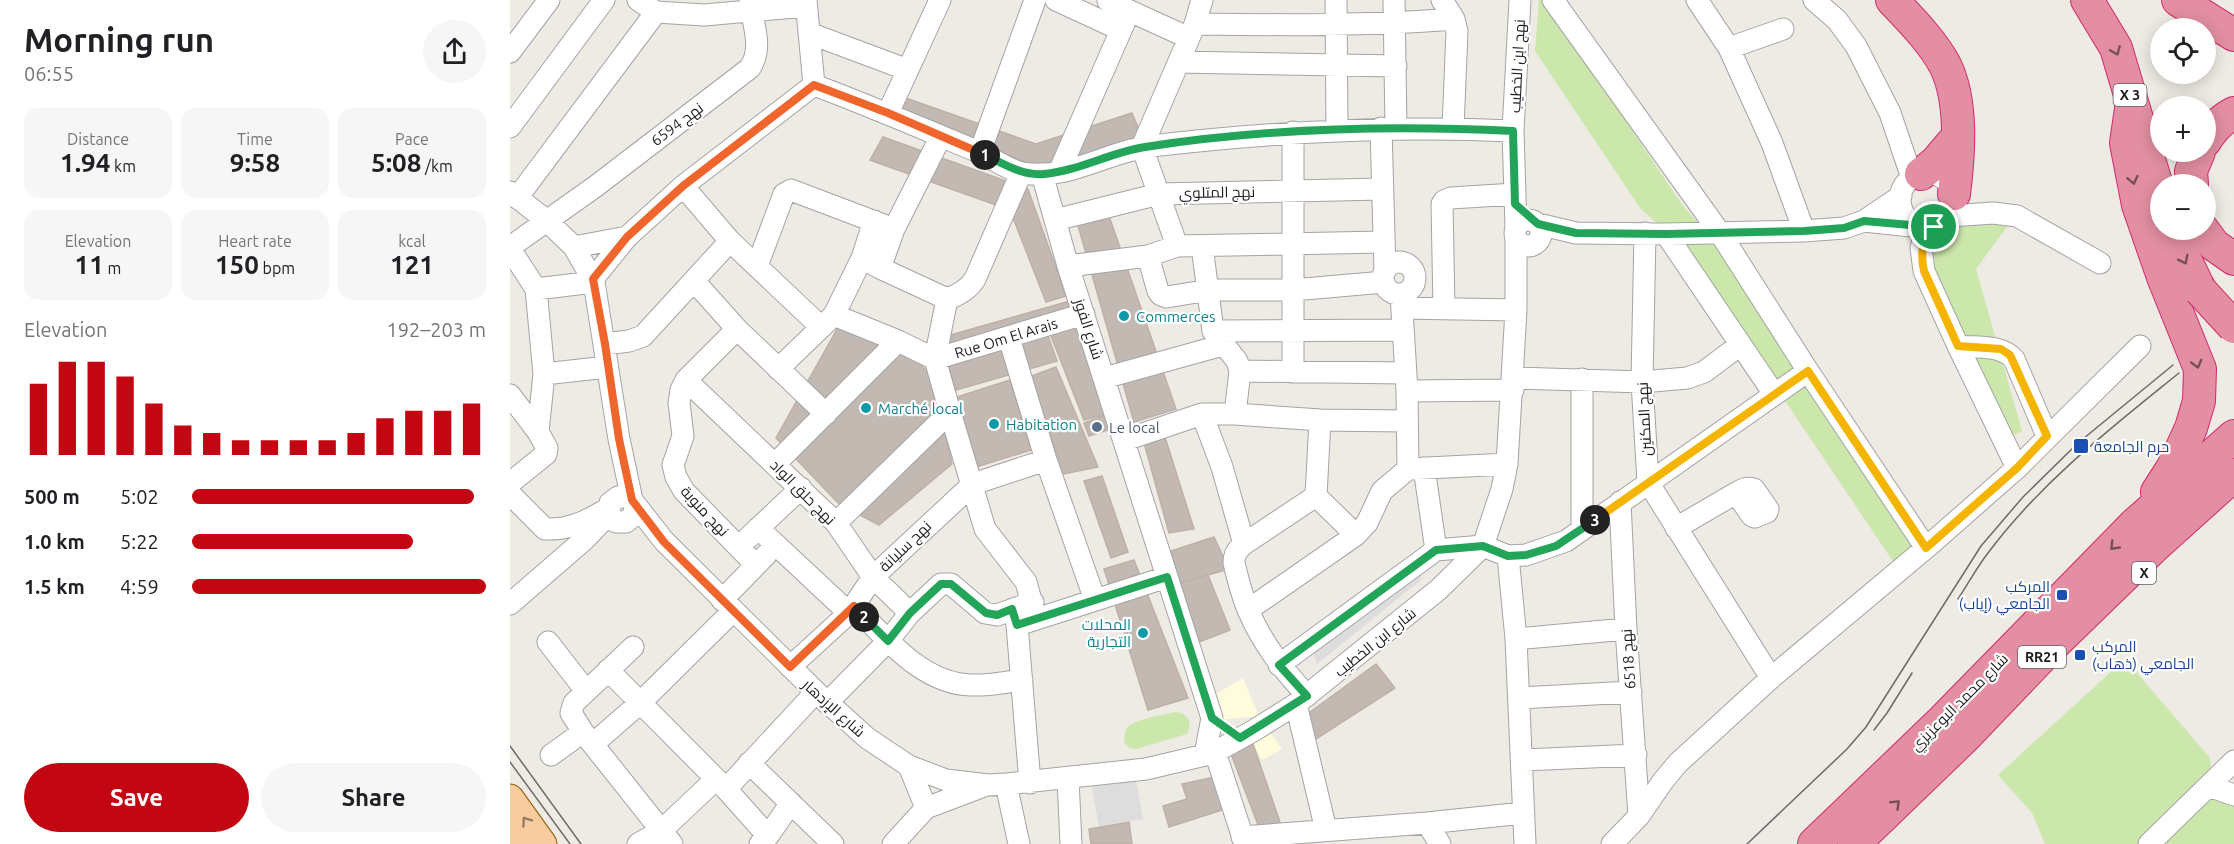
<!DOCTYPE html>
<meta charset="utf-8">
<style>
:root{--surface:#fff;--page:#f6f6f6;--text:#202124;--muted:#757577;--accent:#c30712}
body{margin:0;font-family:Ubuntu,Cairo,sans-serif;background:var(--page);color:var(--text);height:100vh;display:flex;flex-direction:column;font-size:22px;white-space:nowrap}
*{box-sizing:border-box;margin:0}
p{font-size:20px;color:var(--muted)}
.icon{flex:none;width:33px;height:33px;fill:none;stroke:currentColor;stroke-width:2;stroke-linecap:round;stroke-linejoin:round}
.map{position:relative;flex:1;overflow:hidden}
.panel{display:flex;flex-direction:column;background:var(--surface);width:510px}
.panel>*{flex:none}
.tools{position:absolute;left:1640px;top:18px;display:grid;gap:12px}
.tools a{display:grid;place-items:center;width:66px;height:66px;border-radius:50%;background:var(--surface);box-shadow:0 3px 15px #0003;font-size:30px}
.pin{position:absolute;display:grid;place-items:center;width:51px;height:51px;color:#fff;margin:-26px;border:3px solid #fff;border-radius:50%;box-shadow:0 2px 6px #0007}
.km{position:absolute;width:30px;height:30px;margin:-15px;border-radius:50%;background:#222;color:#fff;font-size:16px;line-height:30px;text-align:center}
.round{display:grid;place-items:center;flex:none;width:63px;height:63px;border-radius:32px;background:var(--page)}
.overview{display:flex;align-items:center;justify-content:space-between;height:102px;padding:0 24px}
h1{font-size:33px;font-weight:700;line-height:45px}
.figures{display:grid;grid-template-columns:repeat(3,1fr);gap:9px;height:102px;padding:6px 24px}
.figures div{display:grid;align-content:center;border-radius:15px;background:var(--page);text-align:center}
.figures b{font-size:26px;font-weight:700}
.figures small{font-size:16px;font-weight:400}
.figures p{font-size:16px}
.chart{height:168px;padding:12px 24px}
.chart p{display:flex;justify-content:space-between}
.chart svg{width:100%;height:108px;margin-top:6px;stroke:var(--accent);stroke-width:6}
.primary-button{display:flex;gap:12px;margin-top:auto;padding:12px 24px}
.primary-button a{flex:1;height:69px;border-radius:36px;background:var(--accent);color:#fff;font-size:24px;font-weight:700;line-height:69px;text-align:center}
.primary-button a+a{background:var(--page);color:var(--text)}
ul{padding:0 24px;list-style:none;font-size:20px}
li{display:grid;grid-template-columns:96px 72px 1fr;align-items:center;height:45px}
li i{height:15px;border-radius:8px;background:var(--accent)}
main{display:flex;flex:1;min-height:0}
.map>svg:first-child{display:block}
</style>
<main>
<section class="panel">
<div class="overview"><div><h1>Morning run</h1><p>06:55</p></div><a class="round"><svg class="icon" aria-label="share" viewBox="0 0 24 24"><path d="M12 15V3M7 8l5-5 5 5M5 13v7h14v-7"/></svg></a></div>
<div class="figures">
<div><p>Distance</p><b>1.94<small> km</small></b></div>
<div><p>Time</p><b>9:58</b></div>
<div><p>Pace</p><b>5:08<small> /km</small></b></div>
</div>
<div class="figures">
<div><p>Elevation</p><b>11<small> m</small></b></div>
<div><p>Heart rate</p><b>150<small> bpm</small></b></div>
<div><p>kcal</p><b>121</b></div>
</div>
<div class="chart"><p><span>Elevation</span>192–203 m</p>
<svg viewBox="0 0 160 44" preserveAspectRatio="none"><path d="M5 44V15M15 44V6M25 44V6M35 44V12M45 44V23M55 44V32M65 44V35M75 44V38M85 44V38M95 44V38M105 44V38M115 44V35M125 44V29M135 44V26M145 44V26M155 44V23"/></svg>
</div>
<ul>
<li><b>500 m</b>5:02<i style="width:96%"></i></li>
<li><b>1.0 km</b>5:22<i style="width:75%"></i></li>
<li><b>1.5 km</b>4:59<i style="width:100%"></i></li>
</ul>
<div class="primary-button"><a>Save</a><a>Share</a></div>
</section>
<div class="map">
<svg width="1724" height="844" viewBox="0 0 1724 844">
<rect width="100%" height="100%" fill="#eeeae4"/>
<path fill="#fefcdd" d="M 733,678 L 749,716 L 708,720 L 699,698 Z
M 755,725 L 772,749 L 752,760 L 738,736 Z"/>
<path fill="#cce7ab" d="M 1029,0 L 1034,0 L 1173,206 L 1207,243 L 1408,545 L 1384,563 L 1169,243 L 1130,208 L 1025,51 Z
M 1448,218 L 1502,220 L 1466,269 L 1512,431 L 1495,439 L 1412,270 L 1430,226 Z
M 1615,659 L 1700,758 L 1703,794 L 1724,803 L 1724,844 L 1535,844 L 1522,813 L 1488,775 Z
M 665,712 C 678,713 683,722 677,734 L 626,749 L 619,748 L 614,742 C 615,737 614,732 617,728 C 624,719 654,715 665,712 Z"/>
<path fill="#ddd" d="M 907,568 L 912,579 L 807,664 L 802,650 Z
M 625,775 L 633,819 L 589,826 L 581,782 Z"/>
<path fill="#c2b9b3" stroke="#bfb0a6" stroke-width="1.5" d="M 390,96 L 526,144 L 622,113 L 633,139 L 528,167 L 384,110 Z
M 373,137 L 518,189 L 556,296 L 536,302 L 500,210 L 360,160 Z
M 598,213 L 666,409 L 624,422 L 567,222 Z
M 560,301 L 563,314 L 427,356 L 423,340 Z
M 566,321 L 596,414 L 574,420 L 539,331 Z
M 330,324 L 394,346 L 423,378 L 442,464 L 369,525 L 329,504 L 266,438 Z
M 537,333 L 547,361 L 446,390 L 438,364 Z
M 546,367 L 588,467 L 554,474 L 519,377 Z
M 500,380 L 521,450 L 466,467 L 447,397 Z
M 596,415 L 601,429 L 579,436 L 574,423 Z
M 653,431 L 684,529 L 659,533 L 633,439 Z
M 592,476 L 618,552 L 601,558 L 574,481 Z
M 704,537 L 719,569 L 670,583 L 661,551 Z
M 624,560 L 678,698 L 638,710 L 594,569 Z
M 698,575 L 720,630 L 689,642 L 670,583 Z
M 866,664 L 885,688 L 803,741 L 792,718 Z
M 743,744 L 770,822 L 750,830 L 721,754 Z
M 705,777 L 715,809 L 659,827 L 653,806 L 677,799 L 672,784 Z
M 619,822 L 622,844 L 581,844 L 579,829 Z"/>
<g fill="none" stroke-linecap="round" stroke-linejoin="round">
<defs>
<path id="minor" d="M 128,0 L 146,12 L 194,15 L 296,6
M 546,0 L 611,30
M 826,0 L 827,130
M 884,0 L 886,128
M 932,0 L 944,19 L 947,31 L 943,128
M 1043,0 L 1210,233 L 1298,371 L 1416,548
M 1187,0 L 1219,48 L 1262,143 L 1294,231
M 1304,0 L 1327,20 L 1346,46 L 1380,113 L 1402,178
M 598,1 L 679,38
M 685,24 C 772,25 857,26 944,19
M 299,33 L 398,70
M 1219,48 L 1273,29
M 0,52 L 39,0
M 669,62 L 886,66
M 304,85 C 358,105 411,128 464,150 C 480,156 497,170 513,173 C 557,181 599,151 641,146 C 762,132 881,125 1003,131
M 378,113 L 430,0
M 0,127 L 94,0
M 871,128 L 875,271
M 783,132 L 783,372
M 470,152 L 525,0
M 549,172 L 619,12
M1390 200a27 27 0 1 1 54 0a27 27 0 1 1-54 0Z
M 532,174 L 558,266 L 702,718 L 695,755
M 173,186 L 220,241 L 311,327
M 0,192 L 36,220 L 64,247 L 84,282 L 109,439 L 122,500
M 1391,196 L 1354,221 L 1411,227
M 7,198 L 146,12
M 1439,216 L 1483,213 L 1507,216 L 1590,263
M1005 233a13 13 0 1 1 26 0a13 13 0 1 1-26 0Z
M 545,220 L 649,194 L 872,189
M 1028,224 L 1066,233 L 1156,234 L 1294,231 L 1334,228 L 1354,221
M 1424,227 L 1413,241 L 1411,248 L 1414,271 L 1448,346 L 1507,468
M 1006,228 L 1003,131 L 1010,0
M 1135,233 L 1132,382 L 1138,482 L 1261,678
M 1156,234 L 1264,394
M 667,246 L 632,147 L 685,24 L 692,0
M 692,246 L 703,331 L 727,361 L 730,371 L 725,414
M 0,247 L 86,186 L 240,68 C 254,46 242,24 240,0
M 64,247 L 117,237
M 0,249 L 26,289 L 34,374 L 28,432
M 638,256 L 648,291 L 651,295 L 657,297 L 699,290 L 783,290 L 874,282
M 352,258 L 370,268 L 437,299 C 449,295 458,290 465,279 L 511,173
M873 278a16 16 0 1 1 32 0a16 16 0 1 1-32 0Z
M 247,266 L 274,194 L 281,190 L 384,229
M 558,266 L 638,256 L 667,246 L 873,242
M 370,268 L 384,229 L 431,136
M 83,279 L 117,237 L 173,186 L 304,85 L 296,0
M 184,281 L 227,329 L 316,414
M 26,289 L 84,282
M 891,294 L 897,391 L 898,469 L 997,464
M 437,299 L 425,359 L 440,412 L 475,529 L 516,582 L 526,619
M 892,308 L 1006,310
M 934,308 L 932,204 L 934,201 L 941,198 L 1005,194
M 324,315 L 352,258 L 364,221
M 227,329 L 176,380 L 171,390 L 169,403 L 173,436 L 163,465 L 166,477 L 174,491 L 246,565
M 703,331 L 893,330
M 499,338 L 536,460 L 585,600
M 95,344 L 119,341 L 133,336 L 220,241
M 1448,346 C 1467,348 1490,344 1504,359 L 1537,436
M 268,369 L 324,315 L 388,341 L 425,359 L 574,314
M 730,371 L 896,373
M 34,374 L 97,367
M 594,378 L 713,345
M 1003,378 L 1132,382 L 1177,378 L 1194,372 L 1230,345
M 1072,379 L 1072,529
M 176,380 L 326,523 L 363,577 L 400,613
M 897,391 L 1003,390
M 0,395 L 28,432 L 37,448 L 36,454 L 0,483
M 692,414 L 712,467 L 734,544
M 810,420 L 806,496 L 846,535
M 615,440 L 692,414 L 725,414 L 810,420 L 897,421
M 265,464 L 388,341
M 914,468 L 926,550
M 0,494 L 35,529 C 57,530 73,523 92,512
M 1110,502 L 1116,629 L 1129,816
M 125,505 L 124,515 L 116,522 L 106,522 L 99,514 L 100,503 L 108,497 L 118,497 L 122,500 L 154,541 L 306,692 L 357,738 L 399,766 L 436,780 L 478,785 L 496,784 L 636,769 L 695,755 L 705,752 L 743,731 L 786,704 L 928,590 L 973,546 L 992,489 L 997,464 L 1006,310 L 1006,238
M 326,523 L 440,412
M 248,528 L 339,613
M 1166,528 L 1226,493 C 1233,489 1237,487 1244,489 L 1258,509 L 1257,512 L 1245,517 L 1242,516 L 1226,493
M 238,538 L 291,488
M 998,556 L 1006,639 L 1015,844
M 212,600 L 256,555
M 0,604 L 75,539 L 99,514
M 344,606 C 376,638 412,684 461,685 C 477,686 495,682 512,680
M 503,609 L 507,625 L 520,783
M 738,610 L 846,535 L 857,523 L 872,491 L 898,469
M 514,623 L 657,577
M 1006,639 L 1116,629
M 38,642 L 76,691
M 123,647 L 64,703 L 61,713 L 73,732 L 162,844
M 769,665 L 926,550 L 973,546 L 998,556 L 1016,555 L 1056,541 L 1298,371
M 280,667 L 339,613 L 363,577 L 463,484 L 536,460
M 98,670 L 216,789 L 258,836
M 797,696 C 774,670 753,645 739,612 C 732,597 728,579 724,563 C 724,554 727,550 734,544 L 806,496
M 1009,698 L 1121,692
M 317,703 L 378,641 L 400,613 L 431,584 L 441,584 L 475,613 L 487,615 L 523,602
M 786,704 L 816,830
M 83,744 L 130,703 L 223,611
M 705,752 L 735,844
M 41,755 L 73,732
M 1012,760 L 1126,755
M 239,763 L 323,844
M 399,766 L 416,808
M 558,779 L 561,844
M 496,784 L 509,844
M 1699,786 L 1724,795
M 216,789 L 306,692
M 917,823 L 930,844
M 732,837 L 917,823 L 1013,813
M 128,844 L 151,831 L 206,779
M 250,844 L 258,836 L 281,803
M 383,844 L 416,808 L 474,786
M 1102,844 L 1129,816 L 1153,781 L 1168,763 L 1261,678 L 1416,548 L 1507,468 L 1630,346
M 1639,844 L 1724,761"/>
<path id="major" d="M 0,798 L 33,844
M 0,831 L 9,844"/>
<path id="highway" d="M 1382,0 C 1401,20 1422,41 1435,65 C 1453,101 1449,155 1444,194
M 1577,0 L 1606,48 L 1650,196
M 1668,0 L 1724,35
M 1622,102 L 1616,143 L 1628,205 L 1653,277 L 1690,369 L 1689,401 L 1681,428 L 1663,467 L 1647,492
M 1695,141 C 1702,130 1712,119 1724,113
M 1411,174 L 1426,162 L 1448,136
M 1682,184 L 1681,171 L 1689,152
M 1661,230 L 1690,290
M 1693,230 L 1704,245 L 1724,259
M 1304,844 L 1433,720 L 1625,524 L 1724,436
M 1344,844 L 1455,737 L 1544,644 L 1646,545 L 1724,475"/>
</defs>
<use href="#minor" stroke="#a4a4a4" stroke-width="23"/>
<use href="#major" stroke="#915b06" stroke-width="29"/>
<use href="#highway" stroke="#d22a6d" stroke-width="34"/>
<use href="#minor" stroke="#fff" stroke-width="21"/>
<use href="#major" stroke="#f8cc9e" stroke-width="27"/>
<use href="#highway" stroke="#e38ea2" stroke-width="32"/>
<path stroke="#6b6b6b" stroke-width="1.5" d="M 1448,599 C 1458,584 1467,567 1478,553 C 1531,482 1601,428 1669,373
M 1364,730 L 1377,713 L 1402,673
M 0,746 L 71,844
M 0,762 L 60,844
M 1237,844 L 1337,749 L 1356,727 L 1471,546 L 1513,497 L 1568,443 L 1663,365"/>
<defs>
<path id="highway-bridge" d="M 1690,290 L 1724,327"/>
</defs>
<use href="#highway-bridge" stroke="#d22a6d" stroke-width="34" stroke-linecap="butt"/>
<use href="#highway-bridge" stroke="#e38ea2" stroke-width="32"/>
</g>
<defs><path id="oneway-chevron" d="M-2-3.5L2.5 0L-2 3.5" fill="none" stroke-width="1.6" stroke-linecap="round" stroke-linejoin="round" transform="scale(1.5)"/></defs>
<g stroke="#765059">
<use href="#oneway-chevron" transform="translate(1606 51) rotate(67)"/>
<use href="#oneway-chevron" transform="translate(1623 180) rotate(78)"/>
<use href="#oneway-chevron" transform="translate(1674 260) rotate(63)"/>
<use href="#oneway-chevron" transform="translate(1687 364) rotate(75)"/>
<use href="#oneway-chevron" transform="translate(1604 546) rotate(134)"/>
<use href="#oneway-chevron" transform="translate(1386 804) rotate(-44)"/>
</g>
<use stroke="#957d64" href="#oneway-chevron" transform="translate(16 821) rotate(-125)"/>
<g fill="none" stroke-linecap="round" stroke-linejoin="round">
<defs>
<path id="split-1" d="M 475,155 C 494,164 512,176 534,174 C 569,171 601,152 635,147 C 757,128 880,125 1003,131 L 1005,204 L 1028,224 L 1066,233 L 1156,234 L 1294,231 L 1334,228 L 1354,221 L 1424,227"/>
<path id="split-2" d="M 354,617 L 344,606 L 280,667 L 154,542 L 122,500 L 109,439 L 95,344 L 83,279 L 117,237 L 173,186 L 304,85 L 378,113 L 475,155"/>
<path id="split-3" d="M 354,617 L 378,641 L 400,613 L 431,584 L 441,584 L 476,613 L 487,615 L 502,609 L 507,625 L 657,577 L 702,718 L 730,738 L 797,696 L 769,665 L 926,550 L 973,546 L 998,556 L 1016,555 L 1046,546 L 1085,520"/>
<path id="split-4" d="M 1085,520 L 1298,371 L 1416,548 L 1507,468 L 1537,436 L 1500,355 L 1491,349 L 1448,346 L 1414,271 C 1410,252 1412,242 1424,227"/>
</defs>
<use href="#split-1" stroke="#fff" stroke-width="12"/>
<use href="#split-2" stroke="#fff" stroke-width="12"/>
<use href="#split-3" stroke="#fff" stroke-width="12"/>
<use href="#split-4" stroke="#fff" stroke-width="12"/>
<use href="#split-1" stroke="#22a559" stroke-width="8"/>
<use href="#split-2" stroke="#f0652b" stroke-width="8"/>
<use href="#split-3" stroke="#22a559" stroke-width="8"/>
<use href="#split-4" stroke="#f5b400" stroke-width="8"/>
</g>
<g fill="#0f9aa8" stroke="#fff" stroke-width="2">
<circle cx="614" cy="316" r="6"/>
<circle cx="356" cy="408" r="6"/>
<circle cx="484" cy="424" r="6"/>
<circle cx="633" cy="633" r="6"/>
</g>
<circle fill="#5c6f8a" stroke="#fff" stroke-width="2" cx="587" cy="427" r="6"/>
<g fill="#1a4fb4" stroke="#fff" stroke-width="2">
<rect x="1563" y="438" width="16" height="16" rx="3"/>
<rect x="1546" y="589" width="12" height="12" rx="3"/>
<rect x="1564" y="649" width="12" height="12" rx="3"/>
</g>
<g text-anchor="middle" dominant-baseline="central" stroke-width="4.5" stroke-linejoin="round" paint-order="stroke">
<g fill="#fff" stroke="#616161" stroke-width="1.5">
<rect x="1603.5" y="84" width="33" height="22" rx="4.5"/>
<rect x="1622" y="562" width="24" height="22" rx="4.5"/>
<rect x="1508" y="646" width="48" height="22" rx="4.5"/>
</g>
<g font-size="14" font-weight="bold" fill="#1d1d1d">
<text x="1620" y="95">X 3</text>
<text x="1634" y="573">X</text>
<text x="1532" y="657">RR21</text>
</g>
<g font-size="15" fill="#1d1d1d" stroke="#fff">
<text transform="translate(1007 66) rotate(-87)">نهج ابن الخطيب</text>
<text transform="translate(167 124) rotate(-37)">نهج 6594</text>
<text transform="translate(707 192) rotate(-1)">نهج المتلوي</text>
<text transform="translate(579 329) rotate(72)">شارع الفوز</text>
<text transform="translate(496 338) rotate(-17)">Rue Om El Arais</text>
<text transform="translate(1134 419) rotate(-93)">نهج المكنين</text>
<text transform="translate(293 492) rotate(45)">نهج حلق الواد</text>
<text transform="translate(195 511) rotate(47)">نهج منوبة</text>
<text transform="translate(395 546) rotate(-44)">نهج سليانة</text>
<text transform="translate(865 642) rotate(-39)">شارع ابن الخطيب</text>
<text transform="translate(1118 659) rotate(-94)">نهج 6518</text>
<text transform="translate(1449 702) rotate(-45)">شارع محمد البوعزيزي</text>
<text transform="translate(324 708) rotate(42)">شارع الإزدهار</text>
</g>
<g font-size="15" fill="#0d838f" stroke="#fff" text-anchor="start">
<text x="626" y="316">Commerces</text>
<text x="368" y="408">Marché local</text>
<text x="496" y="424">Habitation</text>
<text x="621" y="624" text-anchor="end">المحلات<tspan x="621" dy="17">التجارية</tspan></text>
</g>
<g font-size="15" fill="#4e5e75" stroke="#fff" text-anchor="start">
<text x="599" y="427">Le local</text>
</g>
<g font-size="15" fill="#164399" stroke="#fff" text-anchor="start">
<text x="1584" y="446">حرم الجامعة</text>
<text x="1540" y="586" text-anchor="end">المركب<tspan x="1540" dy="17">الجامعي (إياب)</tspan></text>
<text x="1582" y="646">المركب<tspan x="1582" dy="17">الجامعي (ذهاب)</tspan></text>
</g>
</g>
</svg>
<div class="tools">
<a><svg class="icon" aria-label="locate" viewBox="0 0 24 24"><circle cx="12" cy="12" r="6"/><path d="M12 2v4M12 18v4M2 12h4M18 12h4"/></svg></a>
<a>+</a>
<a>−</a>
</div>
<div class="pin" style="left:1424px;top:227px;background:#1e9e55"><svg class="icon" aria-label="arrive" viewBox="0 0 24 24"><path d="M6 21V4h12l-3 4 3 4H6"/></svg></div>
<b class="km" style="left:475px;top:155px">1</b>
<b class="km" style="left:354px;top:617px">2</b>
<b class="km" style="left:1085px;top:520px">3</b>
</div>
</main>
